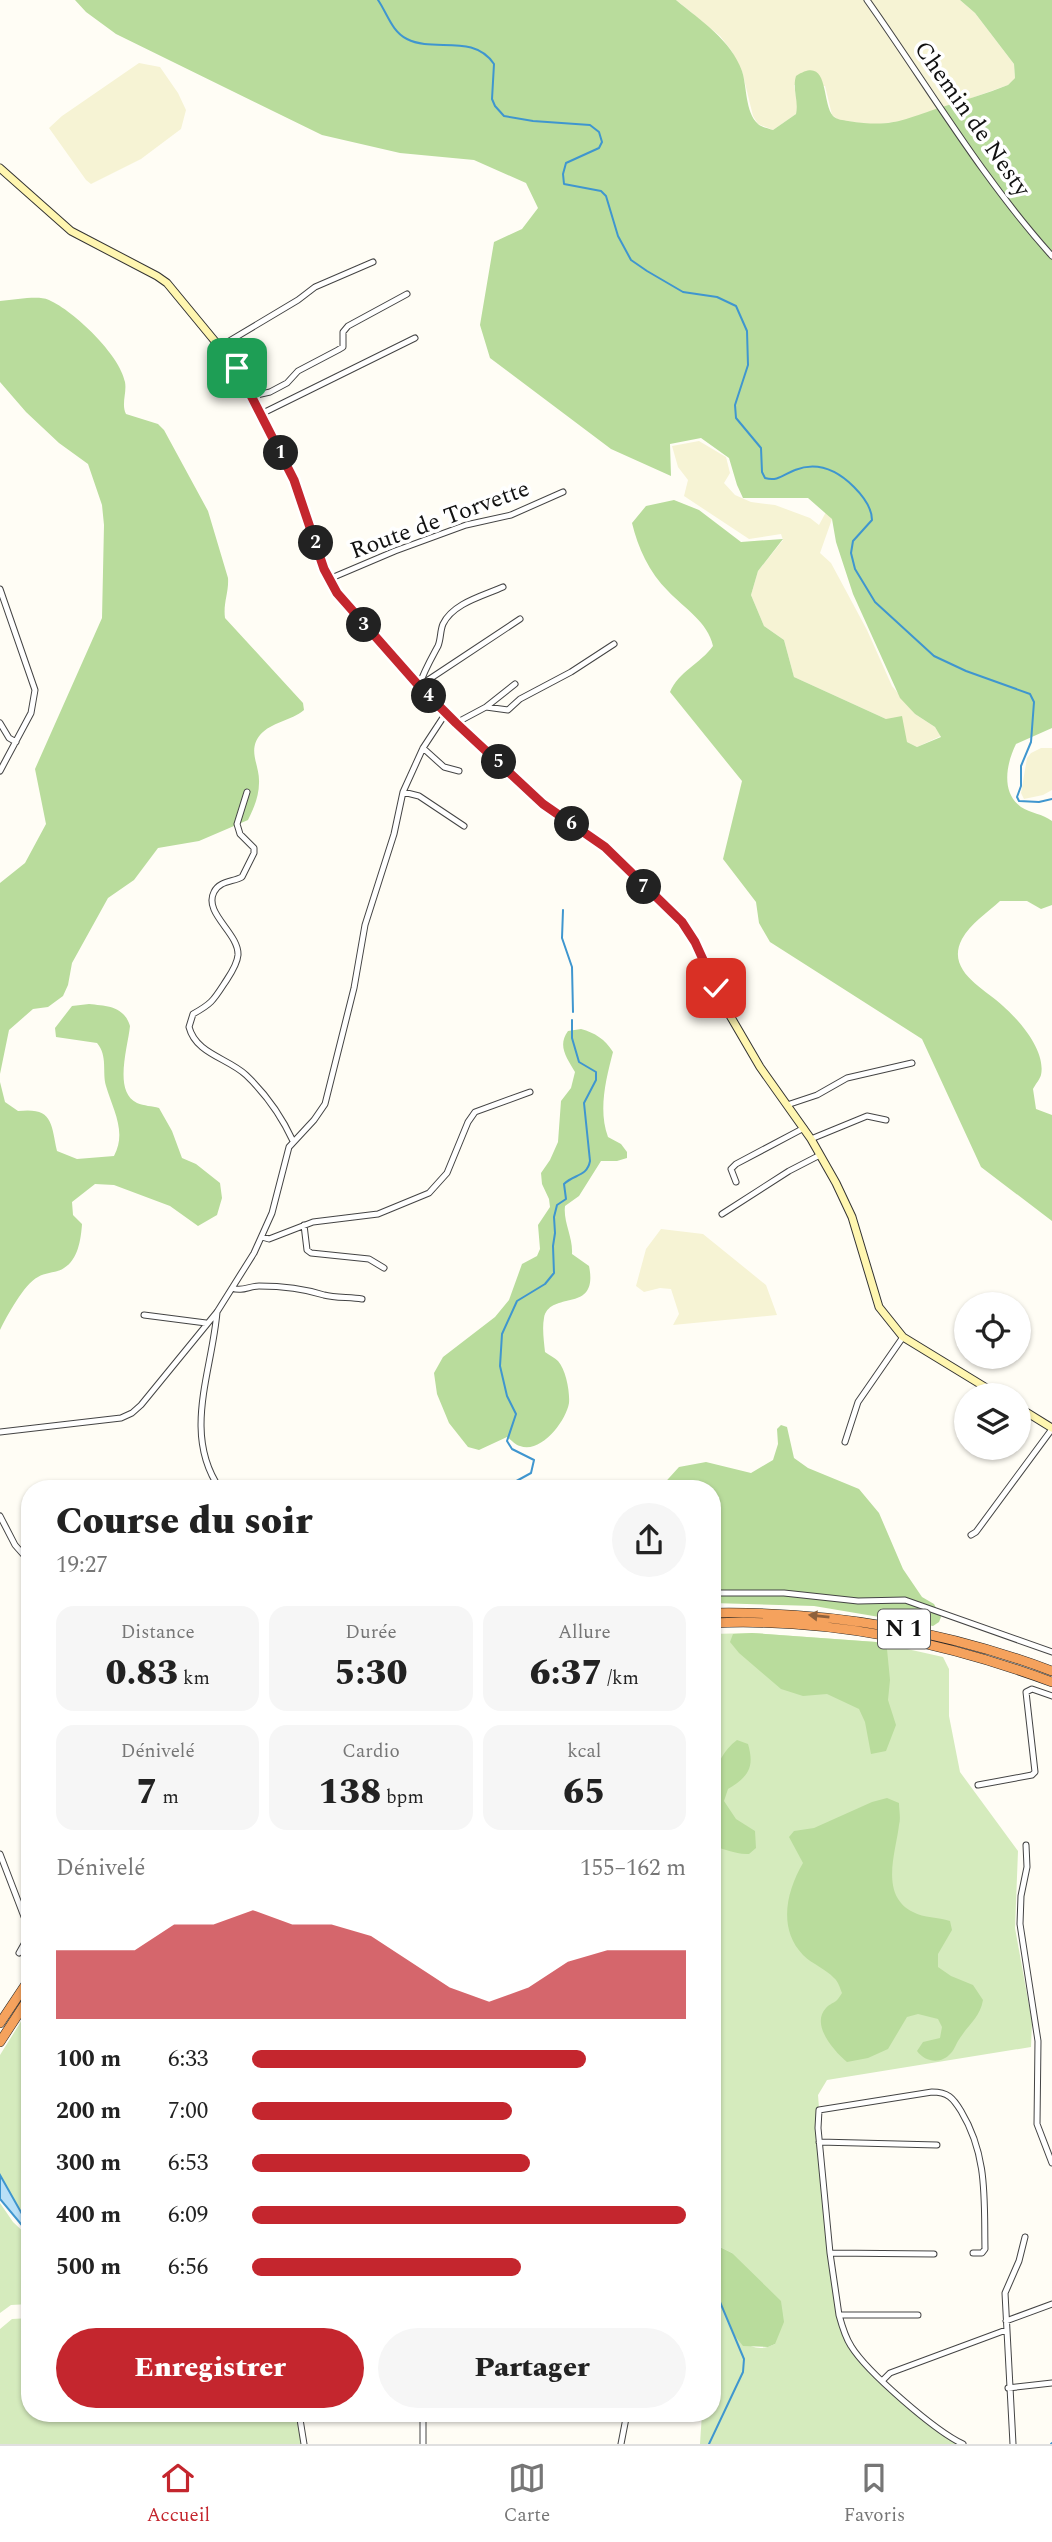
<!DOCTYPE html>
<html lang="fr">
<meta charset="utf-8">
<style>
:root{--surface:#fff;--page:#f6f6f6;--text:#222;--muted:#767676;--line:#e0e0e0;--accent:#c4262e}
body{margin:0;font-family:Spectral,serif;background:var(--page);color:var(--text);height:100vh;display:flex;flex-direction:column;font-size:26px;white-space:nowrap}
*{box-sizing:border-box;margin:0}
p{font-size:23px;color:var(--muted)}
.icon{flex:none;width:38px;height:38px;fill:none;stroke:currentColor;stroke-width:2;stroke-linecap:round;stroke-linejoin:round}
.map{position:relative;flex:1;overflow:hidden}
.drawer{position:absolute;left:21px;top:1480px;width:700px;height:942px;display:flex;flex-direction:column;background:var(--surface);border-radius:28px;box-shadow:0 2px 5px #0004}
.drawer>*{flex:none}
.buttons{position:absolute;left:954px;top:1292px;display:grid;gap:14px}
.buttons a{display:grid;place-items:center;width:77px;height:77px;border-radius:50%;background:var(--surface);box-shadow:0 2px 5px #0004;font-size:35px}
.pin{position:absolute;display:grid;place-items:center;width:60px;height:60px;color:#fff;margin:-30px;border-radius:14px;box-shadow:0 4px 10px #0006}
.km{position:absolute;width:35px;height:35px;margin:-18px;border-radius:50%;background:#222;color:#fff;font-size:19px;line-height:35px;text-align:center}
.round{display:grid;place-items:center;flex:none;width:74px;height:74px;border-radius:37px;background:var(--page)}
.head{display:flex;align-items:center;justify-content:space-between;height:119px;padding:0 35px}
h1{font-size:38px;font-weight:800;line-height:52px}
.metrics{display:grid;grid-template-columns:repeat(3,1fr);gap:10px;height:119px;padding:7px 35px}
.metrics div{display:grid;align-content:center;border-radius:18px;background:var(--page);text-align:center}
.metrics b{font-size:35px;font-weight:800}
.metrics small{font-size:19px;font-weight:400}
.metrics p{font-size:19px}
.chart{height:196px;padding:14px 35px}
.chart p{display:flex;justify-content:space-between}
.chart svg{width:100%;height:126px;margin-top:7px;fill:var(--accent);opacity:.7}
.primary-button{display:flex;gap:14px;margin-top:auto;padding:14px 35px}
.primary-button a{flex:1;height:80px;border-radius:42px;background:var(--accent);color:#fff;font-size:28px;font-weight:800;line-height:80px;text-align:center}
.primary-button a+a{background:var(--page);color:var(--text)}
ul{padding:0 35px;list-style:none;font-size:23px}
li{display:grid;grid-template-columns:112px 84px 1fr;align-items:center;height:52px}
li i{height:18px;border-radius:9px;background:var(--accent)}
.menu{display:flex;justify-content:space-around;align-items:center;height:98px;border-top:2px solid var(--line);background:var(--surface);font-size:19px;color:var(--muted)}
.menu a{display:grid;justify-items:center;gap:4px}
.menu .active{color:var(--accent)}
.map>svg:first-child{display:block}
</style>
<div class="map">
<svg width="1052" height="2444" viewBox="0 0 1052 2444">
<rect width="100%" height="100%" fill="#fffdf5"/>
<path fill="#f6f3d4" d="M 676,0 L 960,0 L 975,13 L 1014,64 L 1015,78 L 1008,85 L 910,120 L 873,125 L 839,120 L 832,115 L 825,86 L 794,85 L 798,106 L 796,114 L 773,130 L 758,124 L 753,116 L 742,71 L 731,50 L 720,36 Z
M 139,63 L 160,67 L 178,93 L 186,110 L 181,129 L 141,159 L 91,184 L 86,180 L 49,128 L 62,116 Z
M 699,441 L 726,457 L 730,473 L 724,483 L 735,495 L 751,502 L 775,505 L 810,518 L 819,525 L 826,512 L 832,519 L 820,553 L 831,563 L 867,630 L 892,686 L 915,714 L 935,727 L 941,736 L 917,747 L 907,742 L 886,719 L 794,677 L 784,640 L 764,626 L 751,595 L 758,571 L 783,540 L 781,534 L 749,539 L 684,496 L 688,480 L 678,467 L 672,446 Z
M 1041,748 L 1052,748 L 1052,790 L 1043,795 L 1024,799 L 1021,793 L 1027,758 L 1031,753 Z
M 661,1229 L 703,1234 L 766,1285 L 777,1315 L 673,1325 L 679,1314 L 671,1289 L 660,1288 L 644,1292 L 636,1286 L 646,1249 Z"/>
<path fill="#d5ebbd" d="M 752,1633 L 876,1642 L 943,1657 L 949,1669 L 949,1716 L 960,1772 L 1018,1851 L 1015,1928 L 1032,2022 L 1031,2047 L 827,2080 L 818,2095 L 830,2253 L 841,2325 L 861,2358 L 933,2425 L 963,2444 L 700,2444 L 702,2413 L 712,2413 L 712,2283 C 723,2308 738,2363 775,2344 L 732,2253 L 712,2243 L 712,1634 Z
M 30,2007 L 30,2222 L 22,2214 L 0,2175 L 0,2055 Z
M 0,2203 L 13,2222 L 30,2238 L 30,2304 L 11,2305 L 0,2313 Z
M 30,2318 L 30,2413 L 209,2413 L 225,2417 L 242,2413 L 299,2413 L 304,2444 L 0,2444 L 0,2329 L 12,2319 Z"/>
<path fill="#b9dc9c" d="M 75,0 L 676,0 C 701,21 731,40 742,71 C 747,86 745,112 758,124 C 761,127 768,128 773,130 L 796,114 C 799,101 792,89 796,76 C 830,54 821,102 833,116 C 837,120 843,120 848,121 C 893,128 901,120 942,107 C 964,100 986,94 1008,85 L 1015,78 L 1014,64 L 975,13 L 960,0 L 1052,0 L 1052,728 L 1016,744 C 1007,762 1000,792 1021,807 C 1030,813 1043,814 1052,821 L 1052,905 L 1041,909 L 1027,901 L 1000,901 C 988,912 970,924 962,939 C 945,971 985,989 1003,1006 C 1020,1021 1046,1051 1041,1075 C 1040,1079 1035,1085 1033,1089 L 1036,1109 L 1052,1115 L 1052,1221 L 981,1167 L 922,1039 L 770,942 L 759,923 L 756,902 L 723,859 L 742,781 L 670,692 C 679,671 700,664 713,646 C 708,622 684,608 668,591 C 649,572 638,548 632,523 L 646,506 L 674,500 L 699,510 L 741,542 L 783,539 L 758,571 L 751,595 L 764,626 L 784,640 L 794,677 L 886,719 L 902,716 L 907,742 L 917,747 L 941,737 L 935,727 L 915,714 L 900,698 L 853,594 L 836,542 L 832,519 L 808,498 L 743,498 L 737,485 L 729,458 L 701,438 L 670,444 L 671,476 L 611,449 L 490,358 L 480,325 L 494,242 L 522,229 L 538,208 L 526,183 L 474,160 L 400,153 L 322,135 L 116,34 L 86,12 Z
M 27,298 C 34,298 42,297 49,300 C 74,311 120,355 125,382 C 127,393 121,404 126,414 L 158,424 L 164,430 L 208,511 L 228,578 C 229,592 223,603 225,618 L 303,703 L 304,710 C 291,721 271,722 260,735 C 247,751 260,765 259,783 C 259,796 254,808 248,820 L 199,841 L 158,848 L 134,880 L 108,898 L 72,963 L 68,985 L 63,996 L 48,1007 L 33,1009 L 9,1030 L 0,1074 L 0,883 L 25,863 L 46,824 L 35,769 L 102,618 L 104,525 L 102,505 L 88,464 L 59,443 L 26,412 L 0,382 L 0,301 Z
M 89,1004 C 107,1006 124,1006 130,1026 C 128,1047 113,1092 137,1103 C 144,1106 152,1106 159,1108 L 172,1131 L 182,1158 L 196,1164 L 220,1183 L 222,1198 L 217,1215 L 198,1226 L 170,1206 L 114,1185 L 95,1184 L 72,1202 L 73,1215 L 82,1224 C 81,1239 78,1260 64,1268 C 57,1273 46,1272 38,1277 C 24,1284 7,1316 0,1330 L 0,1082 L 5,1102 L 18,1111 C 53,1107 51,1123 57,1151 L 77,1159 L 114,1156 C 127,1132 113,1110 106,1086 C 102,1072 108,1056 97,1043 L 56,1037 L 55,1028 L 72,1006 Z
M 581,1029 C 595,1033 605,1039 613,1052 C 606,1079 598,1110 608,1137 L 621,1144 L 627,1152 L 627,1158 L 617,1161 L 601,1161 L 579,1196 L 565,1206 C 563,1222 573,1237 572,1254 L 589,1266 C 599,1315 550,1289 544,1318 C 542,1328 544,1342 545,1352 C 549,1355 555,1358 558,1361 C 566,1370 570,1392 569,1403 C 566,1421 541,1454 520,1446 C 515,1445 512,1440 507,1437 L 479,1450 L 468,1447 L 449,1423 L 437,1394 L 434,1373 L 443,1357 L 495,1317 L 509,1300 L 522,1264 L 537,1256 L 540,1249 L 538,1225 L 550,1207 L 549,1199 L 542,1184 L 541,1173 L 550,1160 L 558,1142 L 561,1101 L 571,1088 L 575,1072 C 567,1058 557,1046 568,1031 Z
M 781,1425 L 787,1427 L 794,1458 L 808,1468 L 859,1489 L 879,1513 L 903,1569 L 922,1597 L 934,1604 L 941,1617 L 939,1622 L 933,1626 L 814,1606 L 712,1603 L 712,1489 L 659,1489 L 679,1467 L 706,1462 L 751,1473 L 773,1460 L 778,1444 L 777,1429 Z
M 752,1633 L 876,1642 L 887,1649 L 890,1680 L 888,1700 L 896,1725 L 886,1751 L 871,1754 L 865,1722 L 859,1709 L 827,1694 L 803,1696 L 781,1689 L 739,1653 L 730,1642 L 733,1634 Z
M 737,1740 L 748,1744 C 755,1768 748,1777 728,1789 L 724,1801 L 736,1819 L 755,1831 L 756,1848 L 749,1854 C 735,1855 726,1848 712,1847 C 712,1810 704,1765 737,1740 Z
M 887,1798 L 899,1803 C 899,1810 901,1818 899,1825 C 896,1852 879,1895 913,1912 C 924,1918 938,1917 950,1921 L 952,1930 L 938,1954 L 938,1967 L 951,1976 L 973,1985 L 983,2000 C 980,2017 969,2024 960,2038 C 956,2043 955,2049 951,2053 C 941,2065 925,2062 917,2051 L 923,2042 L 940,2038 L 942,2027 L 938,2019 L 918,2014 L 907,2017 L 888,2049 L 868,2058 L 847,2062 C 835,2052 810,2025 826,2008 C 833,2001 835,2005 842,1993 C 840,1988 838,1981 834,1978 C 826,1969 812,1964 803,1955 C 778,1929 786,1892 803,1863 L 789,1837 L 794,1831 L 814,1828 L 872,1802 Z
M 712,2243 L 732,2253 L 781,2301 L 784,2322 L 775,2344 L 768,2347 L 743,2346 L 735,2336 L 712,2283 Z"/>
<path fill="#b9e0f7" stroke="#3f96cf" stroke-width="2" d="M 0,2175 L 22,2214 L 30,2222 L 30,2235 L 0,2199 Z"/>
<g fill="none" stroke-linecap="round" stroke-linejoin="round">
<path stroke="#3f96cf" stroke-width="2" d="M 378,0 C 387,13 392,32 407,39 C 434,53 473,33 494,64 L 492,99 L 495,106 L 504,116 L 533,121 L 590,125 L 599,132 L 602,142 L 599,148 L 566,163 L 563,174 L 564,184 L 601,191 L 606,196 L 618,236 L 631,260 L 647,271 L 683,292 L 717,297 L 736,306 L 747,331 L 748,365 L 735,405 L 736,418 L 761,448 L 762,472 L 765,478 C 778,482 784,474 795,470 C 818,461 838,471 854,487 C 863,496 872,508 872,520 L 853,541 L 851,553 L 855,569 L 875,602 L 934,656 L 966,671 L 1030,694 L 1034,702 L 1031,742 L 1021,766 L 1021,786 L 1017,797 L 1019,801 L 1039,802 L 1052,799
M 563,910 L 562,938 L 572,967 L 573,1012
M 507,1489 L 511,1484 L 531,1473 L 534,1460 L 512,1449 L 507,1441 L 516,1414 L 507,1396 L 500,1366 L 502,1334 L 517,1301 L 545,1284 L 554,1273 L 553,1246 L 555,1233 L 554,1217 L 557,1205 L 566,1199 L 564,1184 C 574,1174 587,1177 590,1161 L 584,1103 L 596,1080 L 596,1072 L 579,1062 L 572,1038 L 572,1020
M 709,2444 L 743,2372 L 744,2359 L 712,2283
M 1051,2444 L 1052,2443"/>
<defs>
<path id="street" d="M 867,0 C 928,86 981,177 1052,256
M 221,346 L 298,300 L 315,287 L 373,262
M 253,396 L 270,392 L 287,383 L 298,371 L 338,350 L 343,347 L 343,332 L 348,326 L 407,294
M 261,414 L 415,338
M 329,579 L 395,551 L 466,525 L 511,515 L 563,492
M 0,589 L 35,690 L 31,713 L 0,771
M 419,686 C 424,671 431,659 438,646 C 441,639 440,631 443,624 C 453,603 483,596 503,587
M 419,686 L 520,619
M 486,707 L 515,684
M 0,723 L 9,738 L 16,742
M 456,723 L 486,707 L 508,710 L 520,699 L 571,672 L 614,644
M 423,748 L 444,767 L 459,771
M 247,792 L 237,824 L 240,834 L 254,848 L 254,853 L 242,877 C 233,882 219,881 214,892 C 203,913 239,933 238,955 C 237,966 229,976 224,984 C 213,1001 211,1004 193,1014 L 189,1027 C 196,1054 228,1058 246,1075 C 267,1095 281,1115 293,1141
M 403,792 L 419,796 L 464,826
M 787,1105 L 817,1095 L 847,1078 L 912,1063
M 811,1139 L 867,1116 L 886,1120
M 736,1182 L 731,1169 L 736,1164 L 804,1128
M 722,1214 L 789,1171 L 820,1155
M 304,1225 L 307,1250 L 311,1253 L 369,1259 L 384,1268
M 262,1237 L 269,1239 L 313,1222 L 378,1214 L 429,1193 L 447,1173 L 468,1122 L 475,1112 L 530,1092
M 232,1288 C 242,1292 249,1286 259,1286 C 279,1286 305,1289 324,1295 C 335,1298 351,1297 362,1299
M 217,1312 C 212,1372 182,1434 220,1489
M 144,1315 L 206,1323
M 0,1432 L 121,1418 L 132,1413 L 141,1405 L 217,1312 L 254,1253 L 272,1213 L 289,1147 L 314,1120 L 325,1104 L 354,988 L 365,925 L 394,834 L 403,792 L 423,748 L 446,713
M 845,1442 L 858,1402 L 903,1337
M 0,1516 L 15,1545 L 30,1562
M 971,1535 L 976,1532 L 1052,1429
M 712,1593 L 784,1593 L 858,1601 L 905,1600 L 1052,1652
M 978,1785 L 1032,1775 L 1035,1772 L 1026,1692 L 1032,1689 L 1052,1696
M 1026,1845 L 1027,1867 L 1021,1896 L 1020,1924 L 1038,2041 L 1037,2124 L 1052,2163
M 0,1854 L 28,1927 L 28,1937 L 19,1953
M 819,2142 L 937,2145
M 830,2253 L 934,2254
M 839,2315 L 830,2253 L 818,2128 L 819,2110 L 932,2092 C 948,2092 953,2098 961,2111 C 988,2156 984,2199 985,2249 L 982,2253 L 973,2253
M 918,2315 L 839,2315 C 842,2326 845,2337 851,2346 C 867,2372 935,2431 963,2444
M 1006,2321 L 1052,2304
M 883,2380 L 890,2373 L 1006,2330
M 1008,2388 L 1052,2383
M 299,2413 L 304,2444
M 423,2444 L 423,2413
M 621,2444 L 627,2413
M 1013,2444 L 1005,2293 L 1019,2261 L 1025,2237"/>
<path id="secondary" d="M 0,168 L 71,231 L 157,276 L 167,283 L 237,368 L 253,396 L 294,480 L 324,569 L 337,593 L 419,686 L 456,723 L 543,804 L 605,847 L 682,922 L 695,941 L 725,1007 L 760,1067 L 811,1139 L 836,1183 L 852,1217 L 879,1307 L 903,1337 L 998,1395
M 1018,1407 L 1052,1428"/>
<path id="highway" d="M 712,1613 C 829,1611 943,1630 1052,1671
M 712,1623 C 828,1618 944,1642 1052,1682
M 0,2023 L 30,1978
M 0,2042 L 30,1996"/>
</defs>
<use href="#street" stroke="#444" stroke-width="7"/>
<use href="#secondary" stroke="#333" stroke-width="9"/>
<use href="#highway" stroke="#222" stroke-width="10"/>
<use href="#street" stroke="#fff" stroke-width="5"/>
<use href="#secondary" stroke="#fff6b0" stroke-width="7"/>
<use href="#highway" stroke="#f5a25d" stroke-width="9"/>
</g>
<defs><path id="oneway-solid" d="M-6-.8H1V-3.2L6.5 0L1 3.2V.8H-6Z" transform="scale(1.75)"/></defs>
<use fill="#8e613b" href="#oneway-solid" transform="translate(819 1616) rotate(-174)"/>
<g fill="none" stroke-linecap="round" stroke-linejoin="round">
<defs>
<path id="route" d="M 237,368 L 294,480 L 324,569 L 337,593 L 419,686 L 456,723 L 543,804 L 605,847 L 682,922 L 695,942 L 716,988"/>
</defs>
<use href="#route" stroke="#fff" stroke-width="14"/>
<use href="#route" stroke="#c4262e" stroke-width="9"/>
</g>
<g text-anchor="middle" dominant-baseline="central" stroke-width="7" stroke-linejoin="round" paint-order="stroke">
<rect fill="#fff" stroke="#585858" stroke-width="2" x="878" y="1609.5" width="52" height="39" rx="5"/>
<g font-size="23" font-weight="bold" fill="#111">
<text x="904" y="1629">N 1</text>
</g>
<g font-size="24" fill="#111" stroke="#fff">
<text transform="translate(972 119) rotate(55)">Chemin de Nesty</text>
<text transform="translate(440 520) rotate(-20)">Route de Torvette</text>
</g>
</g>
</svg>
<div class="buttons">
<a><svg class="icon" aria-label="locate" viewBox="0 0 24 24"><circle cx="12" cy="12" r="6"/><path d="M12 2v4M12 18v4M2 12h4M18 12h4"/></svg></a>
<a><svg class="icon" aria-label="layers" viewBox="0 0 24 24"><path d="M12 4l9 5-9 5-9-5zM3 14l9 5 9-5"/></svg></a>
</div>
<div class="pin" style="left:237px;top:368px;background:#1e9e55"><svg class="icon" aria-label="arrive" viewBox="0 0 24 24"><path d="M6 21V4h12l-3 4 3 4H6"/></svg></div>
<div class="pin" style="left:716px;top:988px;background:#d93025"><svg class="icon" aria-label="check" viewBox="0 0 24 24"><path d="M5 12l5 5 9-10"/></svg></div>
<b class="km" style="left:281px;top:453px">1</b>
<b class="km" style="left:316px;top:543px">2</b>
<b class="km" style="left:364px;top:625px">3</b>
<b class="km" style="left:429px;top:696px">4</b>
<b class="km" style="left:499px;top:762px">5</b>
<b class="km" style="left:572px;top:824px">6</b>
<b class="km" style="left:644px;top:887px">7</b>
<section class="drawer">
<div class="head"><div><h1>Course du soir</h1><p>19:27</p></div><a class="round"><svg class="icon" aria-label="share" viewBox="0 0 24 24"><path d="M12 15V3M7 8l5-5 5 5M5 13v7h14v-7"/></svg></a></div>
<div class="metrics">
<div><p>Distance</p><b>0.83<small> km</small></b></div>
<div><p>Durée</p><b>5:30</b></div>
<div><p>Allure</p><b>6:37<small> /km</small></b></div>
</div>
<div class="metrics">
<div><p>Dénivelé</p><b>7<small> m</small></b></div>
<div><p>Cardio</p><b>138<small> bpm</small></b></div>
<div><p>kcal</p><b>65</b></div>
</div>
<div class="chart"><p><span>Dénivelé</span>155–162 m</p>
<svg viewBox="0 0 160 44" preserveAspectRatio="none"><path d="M0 44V20L10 20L20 20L30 11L40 11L50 6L60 11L70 11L80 15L90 24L100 33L110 38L120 33L130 24L140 20L150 20L160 20V44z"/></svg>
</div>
<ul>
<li><b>100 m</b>6:33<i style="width:77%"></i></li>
<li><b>200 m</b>7:00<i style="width:60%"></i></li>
<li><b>300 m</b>6:53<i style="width:64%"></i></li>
<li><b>400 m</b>6:09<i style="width:100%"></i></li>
<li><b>500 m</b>6:56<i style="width:62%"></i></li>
</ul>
<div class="primary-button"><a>Enregistrer</a><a>Partager</a></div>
</section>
</div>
<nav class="menu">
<a class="active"><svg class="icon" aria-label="home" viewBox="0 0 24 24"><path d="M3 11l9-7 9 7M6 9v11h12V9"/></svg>Accueil</a>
<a><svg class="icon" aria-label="map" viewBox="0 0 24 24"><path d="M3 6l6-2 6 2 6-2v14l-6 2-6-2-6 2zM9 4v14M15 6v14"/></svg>Carte</a>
<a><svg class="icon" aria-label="saved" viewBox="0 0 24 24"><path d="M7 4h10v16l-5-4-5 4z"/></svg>Favoris</a>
</nav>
